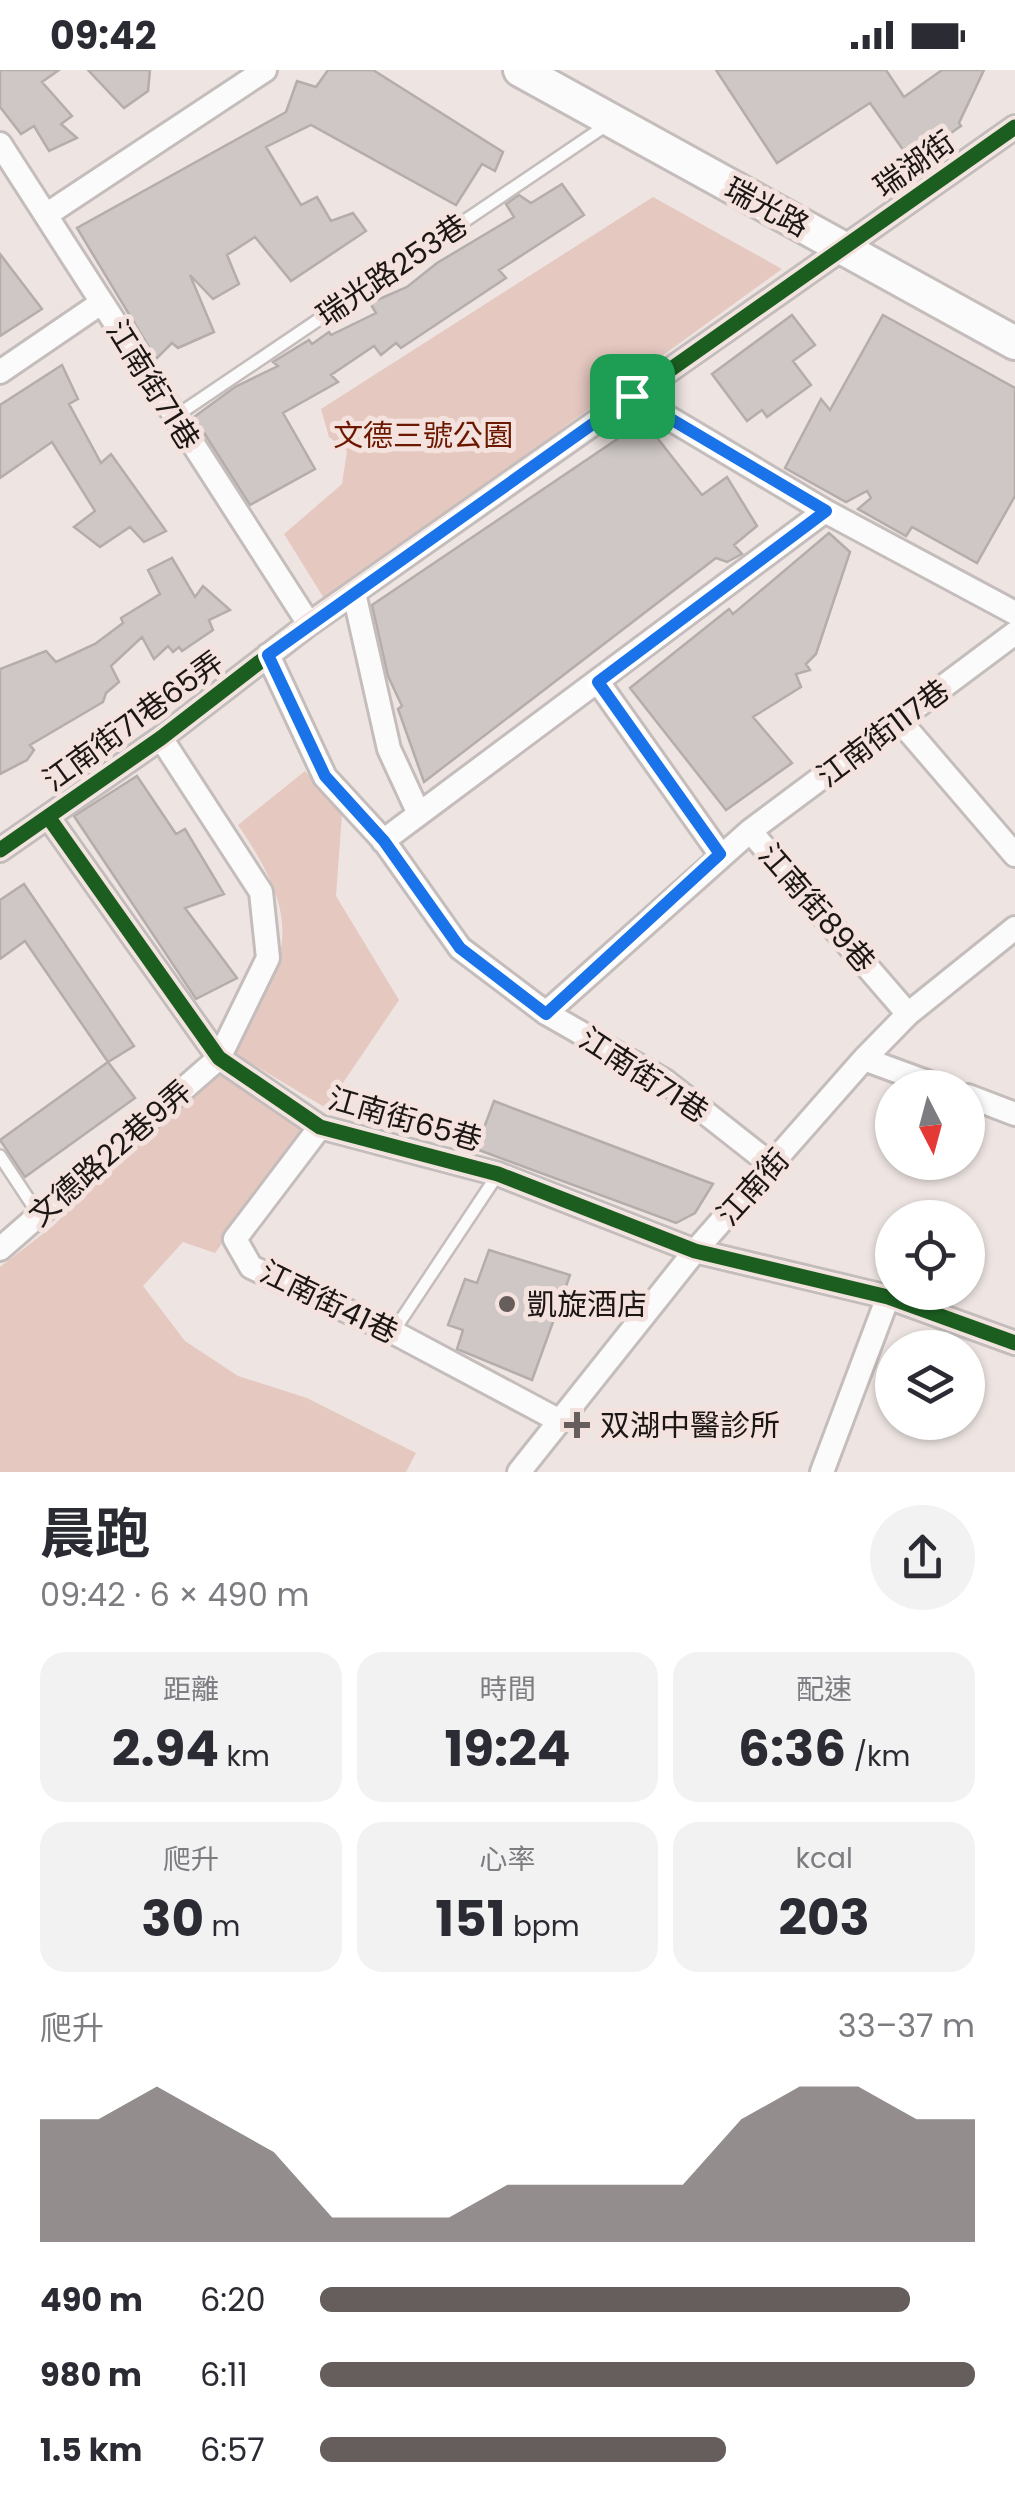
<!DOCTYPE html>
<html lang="zh-TW">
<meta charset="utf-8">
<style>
:root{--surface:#fff;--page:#f2f2f3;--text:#2b2b33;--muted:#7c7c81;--accent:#665e5d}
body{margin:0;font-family:Poppins,"Noto Sans TC",sans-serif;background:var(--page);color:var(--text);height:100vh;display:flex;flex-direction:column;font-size:38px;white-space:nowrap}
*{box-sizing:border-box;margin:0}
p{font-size:32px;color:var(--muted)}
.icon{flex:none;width:55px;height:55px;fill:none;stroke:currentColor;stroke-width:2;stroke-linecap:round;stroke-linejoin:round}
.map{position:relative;height:1402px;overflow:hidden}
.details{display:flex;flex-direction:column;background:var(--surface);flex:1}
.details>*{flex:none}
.needle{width:65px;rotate:174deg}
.controls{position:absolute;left:875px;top:1000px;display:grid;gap:20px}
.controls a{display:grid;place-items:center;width:110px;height:110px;border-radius:50%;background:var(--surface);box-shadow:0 2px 8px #0004;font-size:50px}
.pin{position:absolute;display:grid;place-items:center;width:85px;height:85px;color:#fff;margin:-42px;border-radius:20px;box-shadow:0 5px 15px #0006}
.round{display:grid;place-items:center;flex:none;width:105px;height:105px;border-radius:52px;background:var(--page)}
.summary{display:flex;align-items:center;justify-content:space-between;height:170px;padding:0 40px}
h1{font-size:55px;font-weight:700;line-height:75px}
.metrics{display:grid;grid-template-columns:repeat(3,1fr);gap:15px;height:170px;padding:10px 40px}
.metrics div{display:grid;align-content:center;border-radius:25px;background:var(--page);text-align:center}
.metrics b{font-size:50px;font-weight:700}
.metrics small{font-size:28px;font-weight:400}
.metrics p{font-size:28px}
.chart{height:280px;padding:20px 40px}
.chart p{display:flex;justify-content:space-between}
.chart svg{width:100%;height:180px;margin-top:10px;fill:var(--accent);opacity:.7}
ul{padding:0 40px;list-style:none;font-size:32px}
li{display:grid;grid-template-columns:160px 120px 1fr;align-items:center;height:75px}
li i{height:25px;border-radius:12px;background:var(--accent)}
.status{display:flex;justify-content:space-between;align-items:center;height:70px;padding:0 50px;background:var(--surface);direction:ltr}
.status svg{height:28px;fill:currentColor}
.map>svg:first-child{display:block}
</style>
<div class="status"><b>09:42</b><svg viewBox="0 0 49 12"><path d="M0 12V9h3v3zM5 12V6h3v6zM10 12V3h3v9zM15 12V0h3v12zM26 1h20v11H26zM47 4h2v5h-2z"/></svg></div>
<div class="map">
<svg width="1015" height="1402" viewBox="0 0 1015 1402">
<rect width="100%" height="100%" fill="#eee5e2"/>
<path fill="#e5c8c0" d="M 653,127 L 782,199 L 325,530 L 284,464 L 342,414 L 347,381 L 329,367 L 321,339 Z
M 305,701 L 342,744 L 336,826 L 399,930 L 326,1038 L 234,983 C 289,885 306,855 238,755 Z
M 217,991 L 304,1062 L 215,1183 L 183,1172 L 143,1216 L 185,1271 L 238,1306 L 307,1328 L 416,1383 L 406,1402 L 0,1402 L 0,1197 L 53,1156 Z"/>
<path fill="#cec7c5" stroke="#b4adaa" stroke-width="2.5" d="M 0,0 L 59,0 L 42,12 L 72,46 L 61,54 L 77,68 L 49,81 L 34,56 L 21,64 L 0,37 Z
M 88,0 L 150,0 L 148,21 L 124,38 Z
M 328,0 L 373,0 L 503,82 L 495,101 L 482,94 L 456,135 L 311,55 L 266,77 L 301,135 L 317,127 L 331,151 L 353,143 L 366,161 L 291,211 L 255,167 L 227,185 L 239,214 L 213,229 L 190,205 L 214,262 L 178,278 L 172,273 L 156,289 L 77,158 L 286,42 L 297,11 L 316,17 Z
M 716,0 L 886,0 L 904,27 L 942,0 L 984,0 L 959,53 L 961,56 L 911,91 L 870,33 L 777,93 Z
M 562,114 L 584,145 L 499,200 L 506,208 L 401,278 L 396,273 L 381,285 L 374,276 L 331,305 L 338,312 L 283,343 L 315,399 L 250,435 L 194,347 L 235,317 L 278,296 L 273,292 L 309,270 L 312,274 L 329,262 L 331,265 L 376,243 L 370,233 L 407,217 L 437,193 L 514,147 L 506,134 L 519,125 L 531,133 Z
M 0,184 L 42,239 L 0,266 Z
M 792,245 L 815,275 L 793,291 L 811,315 L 767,347 L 762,340 L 747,351 L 712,304 Z
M 883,245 L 1015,318 L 1015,426 L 977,493 L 912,457 L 906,466 L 858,439 L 871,428 L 867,421 L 846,432 L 785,398 L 821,329 L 830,340 Z
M 62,295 L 78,329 L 69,334 L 101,393 L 111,384 L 166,461 L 144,472 L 130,457 L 100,477 L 74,457 L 95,441 L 52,372 L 0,408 L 0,335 Z
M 644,351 L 702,425 L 727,407 L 757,456 L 734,475 L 742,484 L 727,492 L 716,488 L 424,712 L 398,639 L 402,636 L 388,606 L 372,535 Z
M 829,463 L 850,482 L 816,584 L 806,594 L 810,600 L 796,604 L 801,617 L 753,647 L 792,693 L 726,740 L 630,618 L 729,539 L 733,544 Z
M 172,488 L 195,527 L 203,516 L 230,540 L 209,550 L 213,560 L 182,581 L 179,577 L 173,582 L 168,576 L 154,589 L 142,567 L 111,596 L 119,612 L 106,623 L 103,632 L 30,675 L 34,680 L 27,690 L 0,704 L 0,599 L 46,581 L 56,592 L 95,574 L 123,553 L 121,548 L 160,524 L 148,500 Z
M 137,706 L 176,764 L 185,759 L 224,824 L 185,838 L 237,908 L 196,929 L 74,746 Z
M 24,814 L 134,976 L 108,992 L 25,871 L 0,889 L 0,830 Z
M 108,992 L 135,1028 L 25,1107 L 0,1070 Z
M 494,1031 L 713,1114 L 695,1143 L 676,1153 L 476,1079 Z
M 489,1180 L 570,1205 L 532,1310 L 457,1279 L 463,1260 L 448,1255 L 465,1209 L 477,1213 Z"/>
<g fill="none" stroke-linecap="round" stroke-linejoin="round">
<defs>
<path id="lane" d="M 176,346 L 608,54
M 0,1086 L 39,1145
M 393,1262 L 498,1104"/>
<path id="street" d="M 0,74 L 309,554
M 46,145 L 265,0
M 0,302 L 101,233
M 632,326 L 825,441 L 1015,543
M 354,523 L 389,679 L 419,744
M 268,585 L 325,707 L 384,771 L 460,878 L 546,943 L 665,1011 L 773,1096
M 598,612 L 720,784
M 900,651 L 1015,785
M 49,748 L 219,988 L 320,1057 L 498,1104 L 695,1181 L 888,1227 L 1015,1273
M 750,761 L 1015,563
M 383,771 L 825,441
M 0,780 L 161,668 L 309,554 L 1015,57
M 546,943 L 750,761 L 908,944
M 864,989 L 943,1018
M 968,1026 L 1015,1044
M 320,1057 L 235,1169 L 251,1197 L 393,1262 L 558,1350
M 0,1179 L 219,988 L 268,888 L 261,822 L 161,668
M 519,1402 L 695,1181 L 864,989 L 908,944 L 1015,858
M 822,1402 L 888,1227"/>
<path id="secondary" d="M 520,0 L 1015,273"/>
</defs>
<use href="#lane" stroke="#c4bdbb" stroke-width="16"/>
<use href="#street" stroke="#c4bdbb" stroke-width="28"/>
<use href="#secondary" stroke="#c4bdbb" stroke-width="38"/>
<use href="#lane" stroke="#fcfbfb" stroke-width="11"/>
<use href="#street" stroke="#fcfbfb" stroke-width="22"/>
<use href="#secondary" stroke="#fcfbfb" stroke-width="32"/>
<defs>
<path id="cycleway" d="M 49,748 L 219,988 L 320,1057 L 498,1104 L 695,1181 L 888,1227 L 1015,1273
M 0,780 L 161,668 L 309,554 L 1015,57"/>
</defs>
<use href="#cycleway" stroke="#f3e2dd" stroke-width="21"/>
<use href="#cycleway" stroke="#1b5e20" stroke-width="15"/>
</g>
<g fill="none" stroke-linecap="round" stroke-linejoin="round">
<defs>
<path id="route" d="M 632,326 L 826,441 L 598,612 L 720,784 L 546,944 L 460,878 L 384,771 L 325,706 L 268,585 Z"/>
</defs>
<use href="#route" stroke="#fff" stroke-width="20"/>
<use href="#route" stroke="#1a73e8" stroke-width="12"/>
</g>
<g fill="#665e5d" stroke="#f3e2dd" stroke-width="4">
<circle cx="507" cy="1234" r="10"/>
<path d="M572 1340h10v10h10v10h-10v10h-10v-10h-10v-10h10z"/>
</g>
<g text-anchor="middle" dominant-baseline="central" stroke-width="10" stroke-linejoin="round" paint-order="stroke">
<g font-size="30" fill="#1c1615" stroke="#f3e2dd">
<text transform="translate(914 94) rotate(-35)">瑞湖街</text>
<text transform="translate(767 137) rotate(28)">瑞光路</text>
<text transform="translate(392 200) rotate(-34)">瑞光路253巷</text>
<text transform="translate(153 315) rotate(58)">江南街71巷</text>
<text transform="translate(133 651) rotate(-36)">江南街71巷65弄</text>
<text transform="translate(883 663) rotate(-37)">江南街117巷</text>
<text transform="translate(817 838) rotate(49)">江南街89巷</text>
<text transform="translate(644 1005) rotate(33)">江南街71巷</text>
<text transform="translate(405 1049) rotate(16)">江南街65巷</text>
<text transform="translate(110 1083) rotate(-41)">文德路22巷9弄</text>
<text transform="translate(753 1117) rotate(-48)">江南街</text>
<text transform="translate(329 1232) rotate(26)">江南街41巷</text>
</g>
<g font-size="30" fill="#6c1800" stroke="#f3e2dd">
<text x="423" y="365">文德三號公園</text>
</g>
<g font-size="30" fill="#1c1615" stroke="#f3e2dd" text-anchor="start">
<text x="527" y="1234">凱旋酒店</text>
<text x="600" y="1355">双湖中醫診所</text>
</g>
</g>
</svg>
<div class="controls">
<a><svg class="needle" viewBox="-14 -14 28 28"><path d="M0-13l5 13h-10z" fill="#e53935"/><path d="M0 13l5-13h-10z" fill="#7c7c81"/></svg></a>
<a><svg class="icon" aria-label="locate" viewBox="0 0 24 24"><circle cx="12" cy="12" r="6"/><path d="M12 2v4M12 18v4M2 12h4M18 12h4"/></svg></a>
<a><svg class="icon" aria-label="layers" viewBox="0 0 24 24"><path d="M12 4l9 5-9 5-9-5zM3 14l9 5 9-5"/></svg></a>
</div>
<div class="pin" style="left:632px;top:326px;background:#1e9e55"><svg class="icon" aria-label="arrive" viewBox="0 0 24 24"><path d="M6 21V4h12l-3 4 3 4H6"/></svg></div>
</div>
<section class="details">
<div class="summary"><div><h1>晨跑</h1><p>09:42 · 6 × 490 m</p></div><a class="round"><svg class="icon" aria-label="share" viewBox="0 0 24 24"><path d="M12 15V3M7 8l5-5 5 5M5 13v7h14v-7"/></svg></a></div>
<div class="metrics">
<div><p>距離</p><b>2.94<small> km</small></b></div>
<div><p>時間</p><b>19:24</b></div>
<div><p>配速</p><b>6:36<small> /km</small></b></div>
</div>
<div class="metrics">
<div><p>爬升</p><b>30<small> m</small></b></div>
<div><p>心率</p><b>151<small> bpm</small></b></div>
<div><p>kcal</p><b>203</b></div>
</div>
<div class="chart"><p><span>爬升</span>33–37 m</p>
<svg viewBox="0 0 160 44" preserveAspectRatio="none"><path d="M0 44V14L10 14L20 6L30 14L40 22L50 38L60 38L70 38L80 30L90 30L100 30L110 30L120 14L130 6L140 6L150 14L160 14V44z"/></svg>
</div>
<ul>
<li><b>490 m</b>6:20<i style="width:90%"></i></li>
<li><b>980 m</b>6:11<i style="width:100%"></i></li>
<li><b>1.5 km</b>6:57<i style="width:62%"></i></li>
</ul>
</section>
